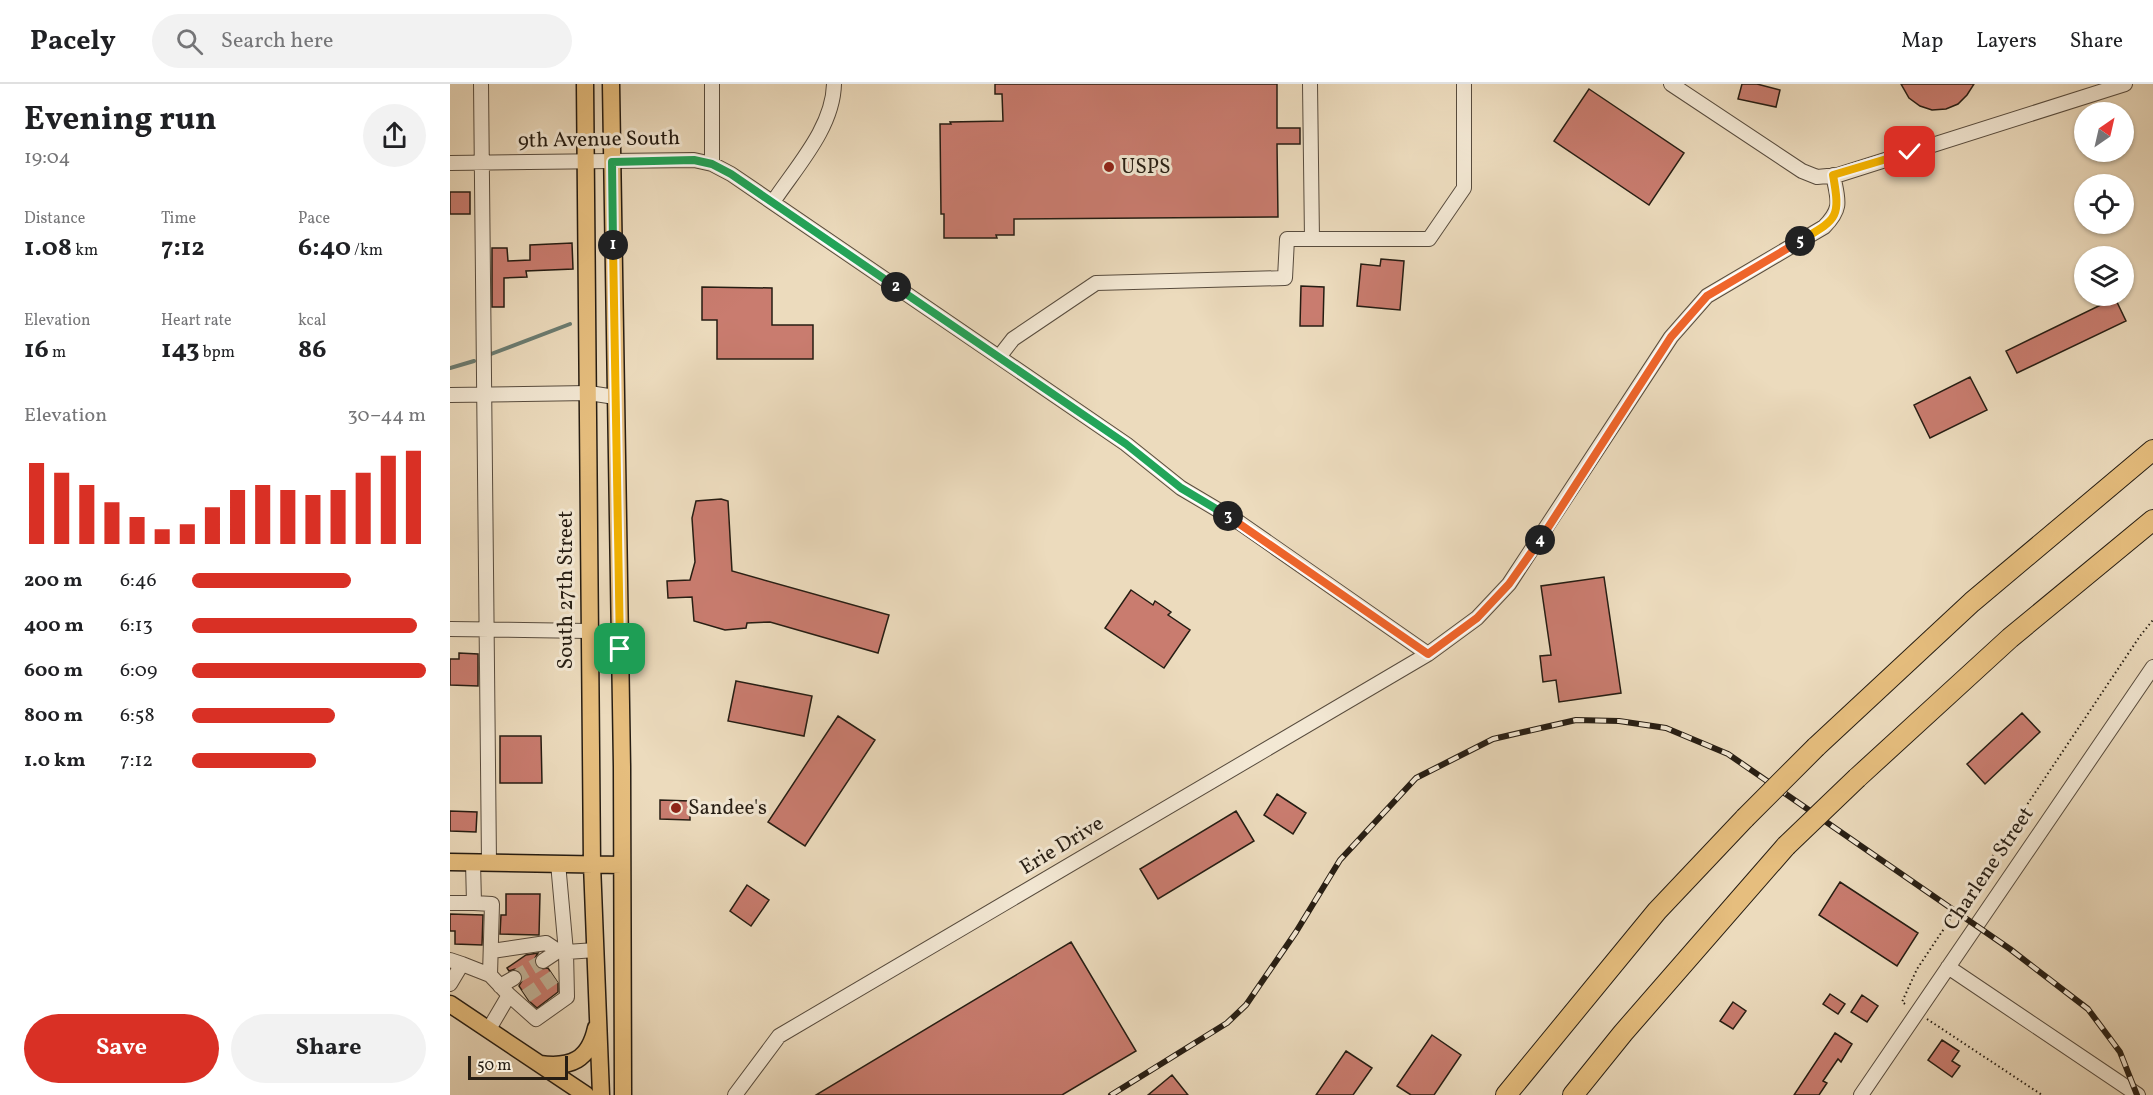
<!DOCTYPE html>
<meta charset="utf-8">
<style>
:root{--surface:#fff;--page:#f2f2f2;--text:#202124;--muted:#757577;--line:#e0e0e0;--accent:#d93025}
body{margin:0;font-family:Vollkorn,serif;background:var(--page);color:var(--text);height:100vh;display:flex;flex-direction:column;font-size:22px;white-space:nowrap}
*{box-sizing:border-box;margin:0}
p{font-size:20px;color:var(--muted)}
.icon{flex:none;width:33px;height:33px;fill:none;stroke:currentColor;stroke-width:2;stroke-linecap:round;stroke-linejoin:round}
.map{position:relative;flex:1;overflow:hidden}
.details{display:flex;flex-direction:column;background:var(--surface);width:450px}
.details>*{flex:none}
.needle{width:39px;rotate:34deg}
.buttons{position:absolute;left:1624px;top:18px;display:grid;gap:12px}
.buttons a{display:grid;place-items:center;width:60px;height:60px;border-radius:50%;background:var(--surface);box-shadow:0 2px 4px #0004;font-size:30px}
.scale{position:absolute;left:18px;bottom:15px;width:100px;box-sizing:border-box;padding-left:6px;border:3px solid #261d13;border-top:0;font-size:16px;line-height:21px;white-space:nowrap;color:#261d13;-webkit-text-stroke:4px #f3e8d4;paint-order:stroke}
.pin{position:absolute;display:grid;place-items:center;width:51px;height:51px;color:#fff;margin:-26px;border-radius:12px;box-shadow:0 3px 9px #0006}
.km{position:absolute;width:30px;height:30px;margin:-15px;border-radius:50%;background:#222;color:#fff;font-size:16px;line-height:30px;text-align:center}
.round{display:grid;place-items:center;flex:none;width:63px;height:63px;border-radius:32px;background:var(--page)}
.overview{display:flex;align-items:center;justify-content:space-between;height:102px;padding:0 24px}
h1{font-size:33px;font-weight:700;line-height:45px}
.figures{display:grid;grid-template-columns:repeat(3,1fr);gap:9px;height:102px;padding:6px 24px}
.figures div{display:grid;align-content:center}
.figures b{font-size:26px;font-weight:700}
.figures small{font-size:16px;font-weight:400}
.figures p{font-size:16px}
.chart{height:168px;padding:12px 24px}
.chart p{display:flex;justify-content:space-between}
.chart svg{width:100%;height:108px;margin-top:6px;stroke:var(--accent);stroke-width:6}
.cta{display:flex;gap:12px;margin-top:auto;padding:12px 24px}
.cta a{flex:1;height:69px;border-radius:36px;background:var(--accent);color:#fff;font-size:24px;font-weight:700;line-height:69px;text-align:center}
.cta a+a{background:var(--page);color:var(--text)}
ul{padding:0 24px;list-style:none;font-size:20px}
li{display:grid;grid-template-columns:96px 72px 1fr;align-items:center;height:45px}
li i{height:15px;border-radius:8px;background:var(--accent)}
header{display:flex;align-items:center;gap:36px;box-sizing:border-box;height:84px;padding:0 30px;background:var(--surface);border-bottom:2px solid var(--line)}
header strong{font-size:28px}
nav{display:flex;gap:33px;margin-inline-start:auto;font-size:21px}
.search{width:420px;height:54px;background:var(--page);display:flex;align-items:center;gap:15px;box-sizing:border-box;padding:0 21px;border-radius:33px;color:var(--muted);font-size:22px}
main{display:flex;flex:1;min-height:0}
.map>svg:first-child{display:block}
</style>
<header>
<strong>Pacely</strong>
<div class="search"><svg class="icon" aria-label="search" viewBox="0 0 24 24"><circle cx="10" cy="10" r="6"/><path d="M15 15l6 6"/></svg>Search here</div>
<nav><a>Map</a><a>Layers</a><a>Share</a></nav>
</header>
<main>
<section class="details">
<div class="overview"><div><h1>Evening run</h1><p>19:04</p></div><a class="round"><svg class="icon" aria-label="share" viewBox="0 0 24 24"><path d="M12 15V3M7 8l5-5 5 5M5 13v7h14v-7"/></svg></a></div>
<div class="figures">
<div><p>Distance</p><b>1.08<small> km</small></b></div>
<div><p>Time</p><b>7:12</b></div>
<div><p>Pace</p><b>6:40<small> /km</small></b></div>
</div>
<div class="figures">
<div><p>Elevation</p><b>16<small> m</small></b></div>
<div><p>Heart rate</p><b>143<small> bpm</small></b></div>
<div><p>kcal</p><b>86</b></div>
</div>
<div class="chart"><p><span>Elevation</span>30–44 m</p>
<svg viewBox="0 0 160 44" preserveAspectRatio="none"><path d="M5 44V11M15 44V15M25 44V20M35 44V27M45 44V33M55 44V38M65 44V36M75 44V29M85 44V22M95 44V20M105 44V22M115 44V24M125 44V22M135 44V15M145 44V8M155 44V6"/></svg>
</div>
<ul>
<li><b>200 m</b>6:46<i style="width:68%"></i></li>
<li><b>400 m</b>6:13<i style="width:96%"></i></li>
<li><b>600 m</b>6:09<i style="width:100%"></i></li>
<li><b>800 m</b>6:58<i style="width:61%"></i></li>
<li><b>1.0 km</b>7:12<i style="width:53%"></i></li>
</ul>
<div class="cta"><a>Save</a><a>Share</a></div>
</section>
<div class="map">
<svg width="1703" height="1011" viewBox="0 0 1703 1011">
<rect width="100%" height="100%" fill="#ecdbbd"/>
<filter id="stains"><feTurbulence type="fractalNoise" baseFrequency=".00333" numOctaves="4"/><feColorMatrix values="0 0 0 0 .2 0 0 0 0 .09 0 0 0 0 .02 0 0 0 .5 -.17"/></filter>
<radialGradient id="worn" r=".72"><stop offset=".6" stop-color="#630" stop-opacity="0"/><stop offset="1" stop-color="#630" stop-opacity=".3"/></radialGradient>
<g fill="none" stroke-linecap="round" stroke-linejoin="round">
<path stroke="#6b7c71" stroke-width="4" d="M 41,270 L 120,240
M 0,284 L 24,277"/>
</g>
<path fill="#c97c6f" stroke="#261d13" stroke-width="1.5" d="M 545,0 L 827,0 L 827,44 L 850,44 L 850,60 L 827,60 L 828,133 L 564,135 L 564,151 L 546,151 L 547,154 L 494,154 L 494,130 L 491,130 L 490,40 L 501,40 L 500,38 L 553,37 L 552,10 L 545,10 Z
M 1292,0 L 1307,0 L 1330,6 L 1326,23 L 1288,15 Z
M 1451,0 L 1524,0 L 1517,11 L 1508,20 L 1496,25 L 1482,26 L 1470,22 L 1459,14 Z
M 1139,5 L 1234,69 L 1199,121 L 1104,57 Z
M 0,108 L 20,108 L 20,130 L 0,130 Z
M 122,159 L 123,185 L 76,187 L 77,193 L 54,194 L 54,223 L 42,223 L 42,164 L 57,164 L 58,177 L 80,176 L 80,161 Z
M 931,175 L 954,177 L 950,226 L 907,222 L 911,180 L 930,182 Z
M 851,202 L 874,203 L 873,242 L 850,242 Z
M 252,203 L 322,204 L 322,241 L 363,241 L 363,275 L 267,275 L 267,236 L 252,236 Z
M 1665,214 L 1676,237 L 1567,289 L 1556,267 Z
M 1520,293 L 1537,326 L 1480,354 L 1464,321 Z
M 271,415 L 278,417 L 282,487 L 439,531 L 428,569 L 320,538 L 297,539 L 296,544 L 275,546 L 244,537 L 242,513 L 218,514 L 217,497 L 240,496 L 245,478 L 242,434 L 246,417 Z
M 1154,493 L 1171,609 L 1109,618 L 1106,596 L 1093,598 L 1090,572 L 1101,571 L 1091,502 Z
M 681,506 L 703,521 L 705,517 L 721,528 L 718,531 L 740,546 L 714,584 L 655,544 Z
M 9,569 L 28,570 L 28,602 L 0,601 L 0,575 L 9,575 Z
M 286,597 L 362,612 L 354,652 L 278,637 Z
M 1572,629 L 1590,648 L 1535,700 L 1517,680 Z
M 388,632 L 425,656 L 355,762 L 318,738 Z
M 50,652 L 91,652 L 92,699 L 50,699 Z
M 827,710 L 856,729 L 843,750 L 814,731 Z
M 210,716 L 240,717 L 240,736 L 210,735 Z
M 0,727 L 27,728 L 26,748 L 0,747 Z
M 786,727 L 804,757 L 708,815 L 690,785 Z
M 1390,798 L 1468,849 L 1447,882 L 1369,831 Z
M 297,801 L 319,816 L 301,842 L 280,827 Z
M 56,810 L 90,810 L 89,851 L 50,850 L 51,831 L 56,831 Z
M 0,830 L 33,831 L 32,861 L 5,860 L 5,847 L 0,847 Z
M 621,858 L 686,967 L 612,1011 L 366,1011 Z
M 88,869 L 85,874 L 85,881 L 90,885 L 98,884 L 108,899 L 108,908 L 87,924 L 79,917 L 69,902 L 73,895 L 71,889 L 65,885 L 59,887 L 57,884 L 76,871 Z
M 1380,910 L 1395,920 L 1388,930 L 1373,920 Z
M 1412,911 L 1428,922 L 1417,938 L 1401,928 Z
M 1283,918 L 1296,927 L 1283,945 L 1270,937 Z
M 1385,949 L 1402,960 L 1391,978 L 1388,975 L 1373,997 L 1377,999 L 1369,1011 L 1344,1011 Z
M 982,951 L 1011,971 L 984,1011 L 961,1011 L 947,1002 Z
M 1492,956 L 1509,967 L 1502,977 L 1510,982 L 1502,993 L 1478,976 Z
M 896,967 L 922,984 L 903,1011 L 866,1011 Z
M 722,991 L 738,1011 L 698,1011 Z"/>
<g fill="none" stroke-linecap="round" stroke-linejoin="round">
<path stroke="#c4b59b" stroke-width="14" stroke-dasharray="14 7" stroke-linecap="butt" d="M 64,894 L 93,877
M 76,912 L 104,893"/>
<defs>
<path id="minor" d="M 31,0 L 39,778
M 860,0 L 862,155
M 1221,0 L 1352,87 L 1367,93 L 1388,91 L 1675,0
M 0,79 L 244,76 L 262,80 L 281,90 L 676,360 L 731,404 L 790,439 L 978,570
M 262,80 L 262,0
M 323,118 C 346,83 383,44 384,0
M 549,273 L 563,255 L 646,199 L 835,194 L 837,155 L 979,155 L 1014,104 L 1014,0
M 0,311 L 139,309 L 165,313
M 0,545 L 138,547
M 108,779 L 116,868 L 146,866
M 0,819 L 24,819 L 23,778
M 24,819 L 42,820 L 40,891
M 42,867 L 96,859 L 108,867 L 116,868 L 117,913 L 86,935 L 59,911
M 0,876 L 12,880 L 0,900
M 93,877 L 108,867
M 12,880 L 40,891 L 59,911 L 39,945
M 1498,883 L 1688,1011
M 50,902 L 64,894
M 285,1011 L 329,952 L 978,570 L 1027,534 L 1059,500 L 1221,253 L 1257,212 L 1374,143 C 1393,124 1388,116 1383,91
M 1411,1011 L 1703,583"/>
<path id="major" d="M 135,0 L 142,780 L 151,1011
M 161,0 L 172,683 L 173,1011
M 0,778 L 172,781
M 0,920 L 136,1011
M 90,980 C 121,984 139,976 146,944"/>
<path id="highway" d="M 1366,663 L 1522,518 L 1703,366
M 1407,694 L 1560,554 L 1703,436
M 1056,1011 L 1207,827 L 1295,734
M 1123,1011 L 1173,949 L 1336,762"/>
</defs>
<use href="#minor" stroke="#584c3e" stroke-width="16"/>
<use href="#major" stroke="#261d13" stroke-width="19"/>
<use href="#highway" stroke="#261d13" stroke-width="22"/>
<path stroke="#261d13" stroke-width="2" stroke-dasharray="1.5 3" stroke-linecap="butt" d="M 1455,920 L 1452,918 L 1467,885 L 1690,552 L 1703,536
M 1477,935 L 1592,1011"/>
<use href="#minor" stroke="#f3e8d4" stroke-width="14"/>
<use href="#major" stroke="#e6be7e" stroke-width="16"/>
<use href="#highway" stroke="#e6be7e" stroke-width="20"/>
<defs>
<path id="rail" d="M 661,1011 L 777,939 L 796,921 L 846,848 L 890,776 L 966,694 L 1043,655 L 1126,636 L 1169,637 L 1216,644 L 1278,670 L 1560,865 L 1638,925 L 1670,968 L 1687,1011"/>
</defs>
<use href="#rail" stroke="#261d13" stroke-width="6"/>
<use href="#rail" stroke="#f3e8d4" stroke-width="4" stroke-dasharray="11" stroke-linecap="butt"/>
<defs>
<path id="highway-bridge" d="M 1295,734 L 1366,663
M 1336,762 L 1407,694"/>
</defs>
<use href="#highway-bridge" stroke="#261d13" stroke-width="22" stroke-linecap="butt"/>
<use href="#highway-bridge" stroke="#e6be7e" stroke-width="20"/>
</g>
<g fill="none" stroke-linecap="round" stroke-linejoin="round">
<defs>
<path id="split-1" d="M 163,161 L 170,565"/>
<path id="split-2" d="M 163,161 L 162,78 L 244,76 L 262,80 L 281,90 L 446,203"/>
<path id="split-3" d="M 446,203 L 676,360 L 731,404 L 778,432"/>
<path id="split-4" d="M 778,432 L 978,570 L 1027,534 L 1059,500 L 1090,456"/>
<path id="split-5" d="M 1090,456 L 1221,253 L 1257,212 L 1350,157"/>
<path id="split-6" d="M 1350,157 C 1387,135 1391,135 1383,91 L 1460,68"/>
</defs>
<use href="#split-1" stroke="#fff" stroke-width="12"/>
<use href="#split-2" stroke="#fff" stroke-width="12"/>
<use href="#split-3" stroke="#fff" stroke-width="12"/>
<use href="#split-4" stroke="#fff" stroke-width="12"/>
<use href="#split-5" stroke="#fff" stroke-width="12"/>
<use href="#split-6" stroke="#fff" stroke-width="12"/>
<use href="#split-1" stroke="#f5b400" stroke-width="8"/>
<use href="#split-2" stroke="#22a559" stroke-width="8"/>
<use href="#split-3" stroke="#22a559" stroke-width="8"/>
<use href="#split-4" stroke="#f0652b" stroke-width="8"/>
<use href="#split-5" stroke="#f0652b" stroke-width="8"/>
<use href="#split-6" stroke="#f5b400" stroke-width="8"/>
</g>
<g fill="#8f2418" stroke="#f3e8d4" stroke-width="2">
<circle cx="659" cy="83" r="6"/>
<circle cx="226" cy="724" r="6"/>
</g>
<g text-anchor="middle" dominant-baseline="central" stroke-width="6" stroke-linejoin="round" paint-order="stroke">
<g font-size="21" fill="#261d13" stroke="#f3e8d4">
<text transform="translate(149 56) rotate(-1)">9th Avenue South</text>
<text transform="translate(116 506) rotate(-90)">South 27th Street</text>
<text transform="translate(612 762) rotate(-31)">Erie Drive</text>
<text transform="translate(1539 785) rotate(-56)">Charlene Street</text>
</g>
<g font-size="21" fill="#261d13" stroke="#f3e8d4" text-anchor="start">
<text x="671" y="83">USPS</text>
<text x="238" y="724">Sandee's</text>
</g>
</g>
<rect width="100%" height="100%" filter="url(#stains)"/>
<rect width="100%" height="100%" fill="url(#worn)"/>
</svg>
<div class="buttons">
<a><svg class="needle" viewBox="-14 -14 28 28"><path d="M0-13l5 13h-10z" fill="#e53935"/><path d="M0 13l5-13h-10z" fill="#757577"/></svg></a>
<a><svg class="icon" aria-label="locate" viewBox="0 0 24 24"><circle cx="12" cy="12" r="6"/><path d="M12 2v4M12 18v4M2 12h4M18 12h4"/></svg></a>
<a><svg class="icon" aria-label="layers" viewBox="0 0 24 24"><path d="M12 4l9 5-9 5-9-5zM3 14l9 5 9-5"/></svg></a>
</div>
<div class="scale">50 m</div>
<div class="pin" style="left:170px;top:565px;background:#1e9e55"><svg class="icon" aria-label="arrive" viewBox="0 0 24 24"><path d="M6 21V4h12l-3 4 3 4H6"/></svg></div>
<div class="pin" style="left:1460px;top:68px;background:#d93025"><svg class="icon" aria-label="check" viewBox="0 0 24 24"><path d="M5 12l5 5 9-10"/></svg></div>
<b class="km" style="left:163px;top:161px">1</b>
<b class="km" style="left:446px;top:203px">2</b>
<b class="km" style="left:778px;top:432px">3</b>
<b class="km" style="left:1090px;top:456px">4</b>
<b class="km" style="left:1350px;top:157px">5</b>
</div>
</main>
